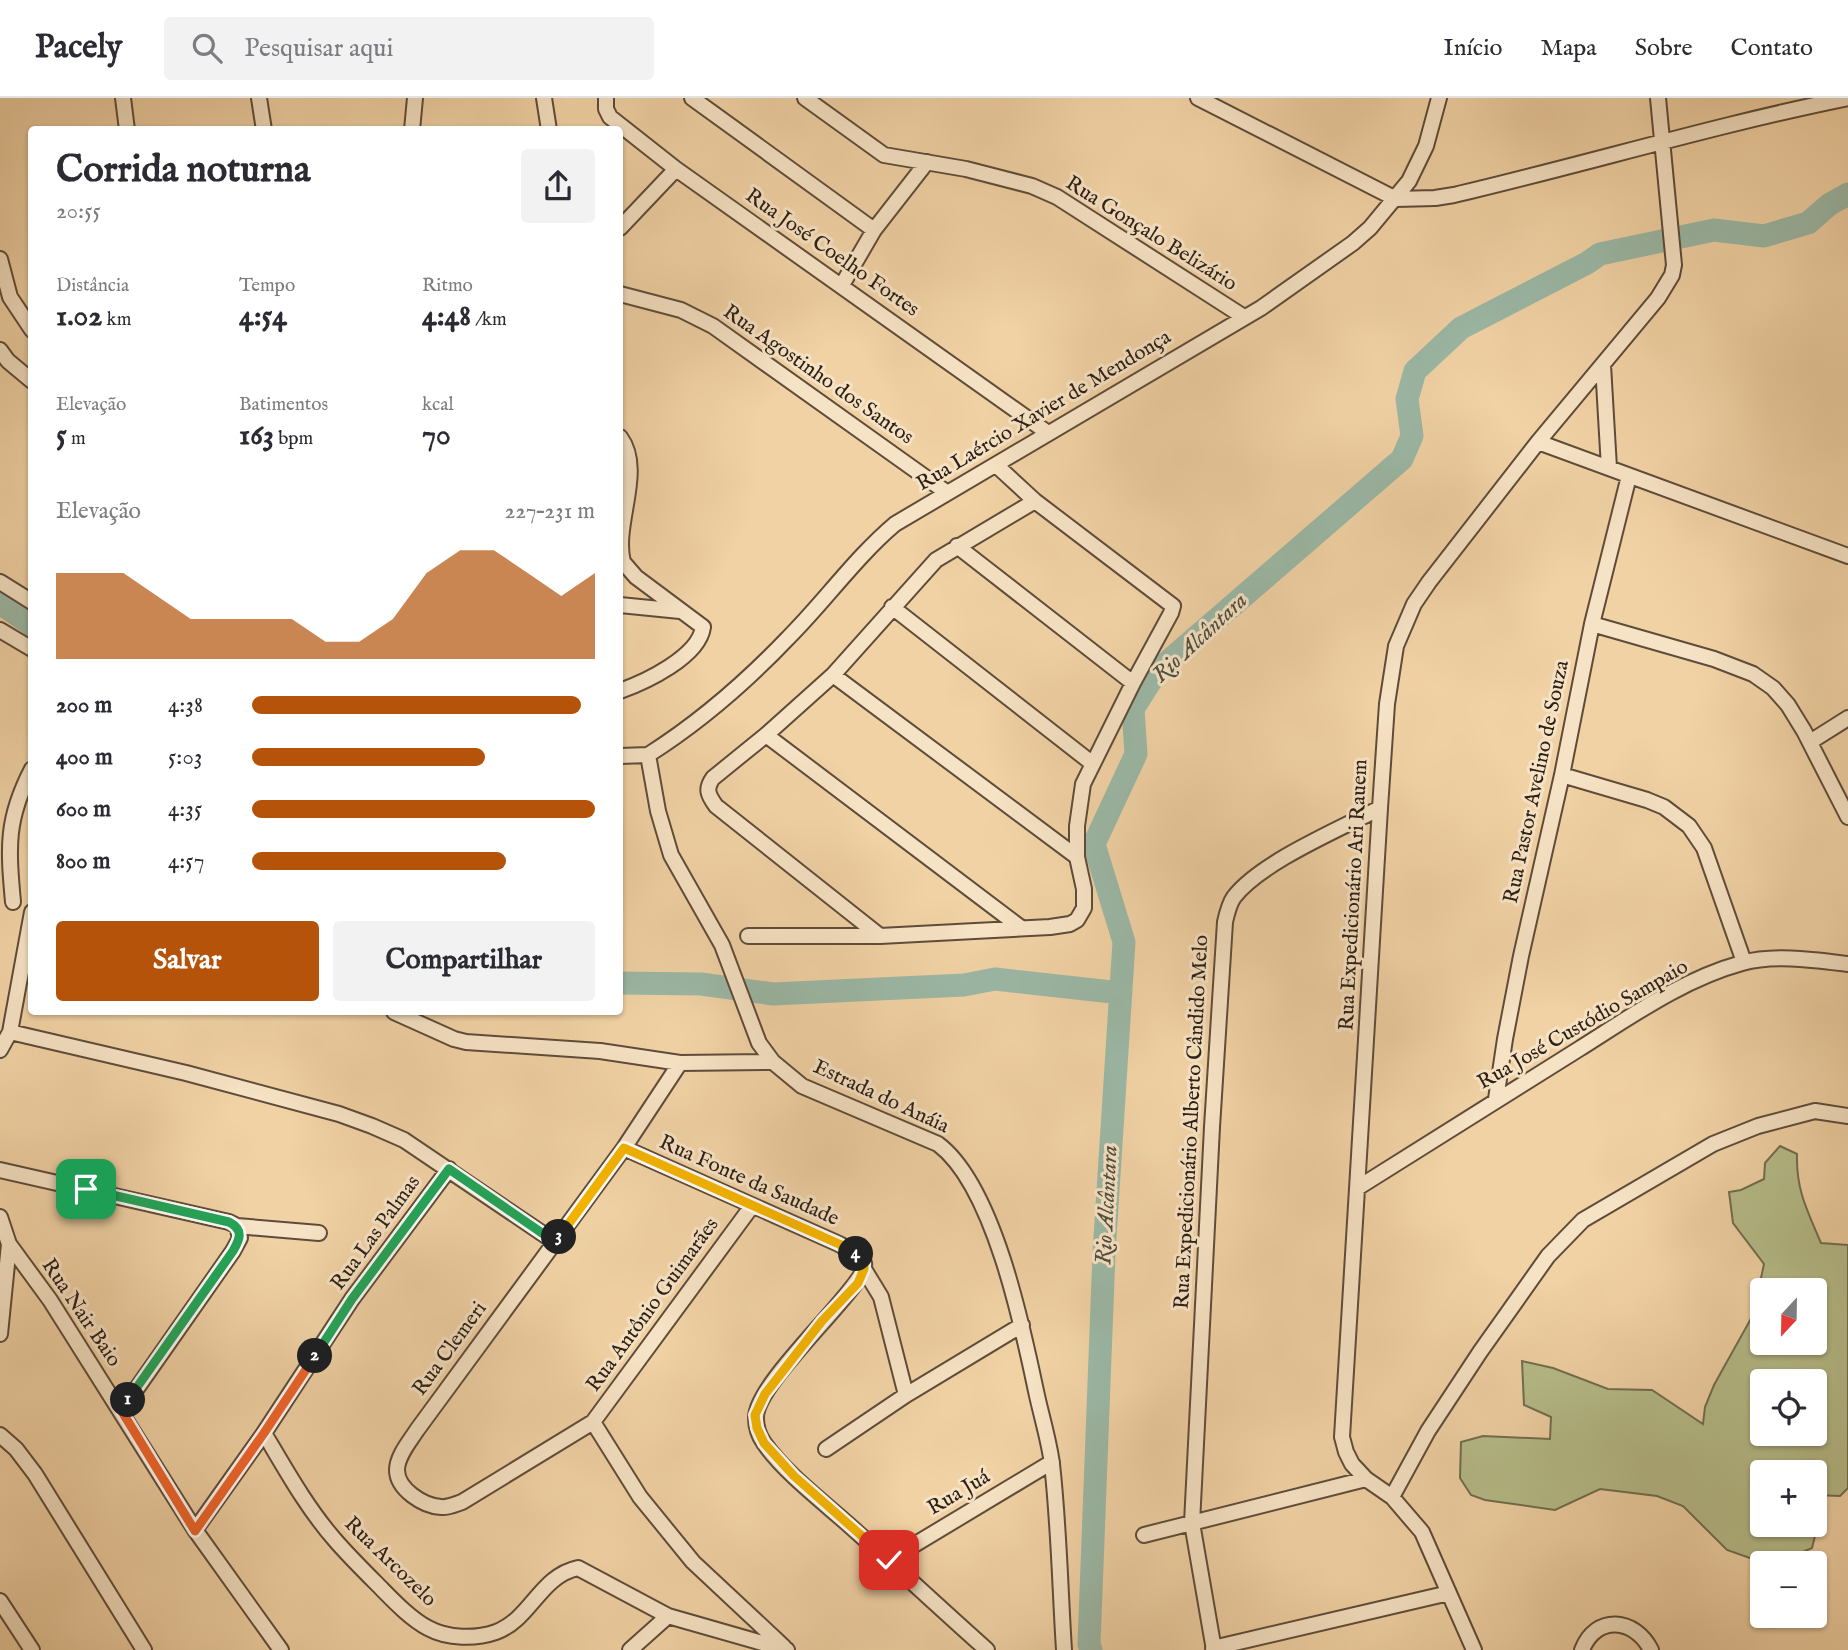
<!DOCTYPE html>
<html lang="pt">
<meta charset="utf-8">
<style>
:root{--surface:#fff;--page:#f2f2f3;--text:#2b2b33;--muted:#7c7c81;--line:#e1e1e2;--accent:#b45309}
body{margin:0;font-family:"IM FELL English",serif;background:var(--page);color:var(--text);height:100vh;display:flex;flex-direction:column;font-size:26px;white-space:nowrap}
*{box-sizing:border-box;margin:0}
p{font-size:23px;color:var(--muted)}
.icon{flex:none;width:38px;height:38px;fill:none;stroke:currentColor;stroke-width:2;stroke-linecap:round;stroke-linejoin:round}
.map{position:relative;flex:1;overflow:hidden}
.sheet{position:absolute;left:28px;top:28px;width:595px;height:889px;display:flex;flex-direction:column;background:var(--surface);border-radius:7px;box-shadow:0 2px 5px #0004}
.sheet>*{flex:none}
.needle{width:46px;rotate:202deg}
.controls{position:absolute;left:1750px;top:1180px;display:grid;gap:14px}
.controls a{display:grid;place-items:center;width:77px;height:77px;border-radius:7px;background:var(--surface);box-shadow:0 2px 5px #0004;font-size:35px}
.pin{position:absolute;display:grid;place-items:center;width:60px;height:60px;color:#fff;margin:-30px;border-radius:14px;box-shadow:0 4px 10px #0006}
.km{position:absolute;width:35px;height:35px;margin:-18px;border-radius:50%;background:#222;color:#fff;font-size:19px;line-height:35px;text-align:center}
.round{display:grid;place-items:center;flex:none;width:74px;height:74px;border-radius:7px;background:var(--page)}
.summary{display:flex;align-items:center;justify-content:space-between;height:119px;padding:0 28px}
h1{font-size:38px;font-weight:700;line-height:52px}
.metrics{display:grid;grid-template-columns:repeat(3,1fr);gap:10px;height:119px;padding:7px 28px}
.metrics div{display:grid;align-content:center}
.metrics b{font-size:30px;font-weight:700}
.metrics small{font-size:19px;font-weight:400}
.metrics p{font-size:19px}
.chart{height:196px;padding:14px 28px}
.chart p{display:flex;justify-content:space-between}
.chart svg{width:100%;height:126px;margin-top:7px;fill:var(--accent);opacity:.7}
.button{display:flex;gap:14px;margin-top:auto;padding:14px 28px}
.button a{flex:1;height:80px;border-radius:7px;background:var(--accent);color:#fff;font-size:28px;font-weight:700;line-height:80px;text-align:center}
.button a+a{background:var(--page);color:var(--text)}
ul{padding:0 28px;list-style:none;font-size:23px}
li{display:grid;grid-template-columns:112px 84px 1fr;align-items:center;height:52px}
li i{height:18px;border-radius:9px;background:var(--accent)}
header{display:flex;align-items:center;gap:42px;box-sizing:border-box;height:98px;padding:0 35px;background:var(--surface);border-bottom:2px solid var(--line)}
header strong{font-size:33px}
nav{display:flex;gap:38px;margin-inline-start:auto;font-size:24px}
.search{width:490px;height:63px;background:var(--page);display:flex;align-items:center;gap:18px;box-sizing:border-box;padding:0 24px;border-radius:7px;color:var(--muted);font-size:26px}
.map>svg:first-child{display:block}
</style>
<header>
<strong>Pacely</strong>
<div class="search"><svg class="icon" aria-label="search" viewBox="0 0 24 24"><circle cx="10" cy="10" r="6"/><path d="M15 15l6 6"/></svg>Pesquisar aqui</div>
<nav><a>Início</a><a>Mapa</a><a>Sobre</a><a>Contato</a></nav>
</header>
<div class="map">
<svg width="1848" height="1552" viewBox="0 0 1848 1552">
<rect width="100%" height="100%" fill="#f1d2a5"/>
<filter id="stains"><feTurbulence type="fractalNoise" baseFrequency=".00286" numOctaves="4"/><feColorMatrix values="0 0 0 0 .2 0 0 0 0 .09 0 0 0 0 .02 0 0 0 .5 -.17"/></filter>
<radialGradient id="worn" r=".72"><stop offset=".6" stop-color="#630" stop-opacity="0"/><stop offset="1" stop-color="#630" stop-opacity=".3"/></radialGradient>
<path fill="#b6bd8a" stroke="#726e50" stroke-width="2" fill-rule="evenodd" d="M 1780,1048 L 1797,1056 C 1796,1092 1807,1112 1821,1145 L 1848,1147 L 1848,1390 L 1840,1398 L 1815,1397 L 1815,1374 L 1762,1374 L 1762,1426 L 1818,1426 L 1812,1450 L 1777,1465 L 1764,1465 L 1727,1452 L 1683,1408 L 1657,1398 L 1600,1391 L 1555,1412 L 1485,1402 L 1471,1397 L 1460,1380 L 1461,1344 L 1483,1338 L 1550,1341 L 1551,1319 L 1524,1307 L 1522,1263 L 1553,1270 L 1608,1291 L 1652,1292 L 1703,1326 L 1705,1309 L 1714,1287 L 1753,1217 L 1764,1166 L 1733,1125 L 1729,1094 L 1741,1092 L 1764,1081 L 1765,1065 ZM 1762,1192 L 1815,1192 L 1815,1244 L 1762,1244 ZM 1762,1283 L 1815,1283 L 1815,1335 L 1762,1335 Z"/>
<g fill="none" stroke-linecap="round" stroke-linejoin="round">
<path stroke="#9bb8a6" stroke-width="23" d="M 0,505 L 32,527
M 620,885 L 701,886 L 773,896 L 964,887 L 995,881 L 1121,895
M 1091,1552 L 1089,1546 L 1104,1155 L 1124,844 L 1094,746 L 1136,656 L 1133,611 L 1157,573 L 1402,361 L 1412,338 L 1407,301 L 1415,273 L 1461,230 L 1587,165 L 1600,156 L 1714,132 L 1764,138 L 1808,125 L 1830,106 L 1848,96"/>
<defs>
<path id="minor" d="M 123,0 L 127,32
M 259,0 L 264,32
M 544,0 L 549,32
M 606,0 L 606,11 L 610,19 L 676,71 L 1048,335
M 692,0 L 874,132
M 805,0 L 884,57 L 966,71 L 1032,88 L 1057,99 L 1244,219
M 1198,0 L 1396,101 L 1435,100 L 1454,97 C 1586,66 1715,27 1848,0
M 412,32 L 415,0
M 620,130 L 676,71
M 0,161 L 10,199 L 32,232
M 842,187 L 874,132 L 927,64
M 620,196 L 681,212 L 713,228 L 946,394
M 0,252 L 8,263 L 32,283
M 1603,267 L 1609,370
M 620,339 C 645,373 613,426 623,464 L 636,479 L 703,529 C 699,559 645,584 620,593
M 1538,344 L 1848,458
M 957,448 L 1133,585
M 0,484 L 32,504
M 620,507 L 680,513
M 892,509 L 1093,666
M 1592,526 L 1714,561 L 1753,576 L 1773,590 L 1788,607 L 1804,633 L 1848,719
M 0,532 L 32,551
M 833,577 L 1077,759
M 766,637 L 1020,829
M 1810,644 L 1848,620
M 648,657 L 658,713 L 671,757 L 722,847 L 759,945 L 773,964 L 802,988 L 938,1046 C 993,1087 1022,1226 1036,1293 C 1041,1317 1049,1342 1052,1366 C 1059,1428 1060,1490 1064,1552
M 648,657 C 700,624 746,584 788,540 C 825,503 855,460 895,426 L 1261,210 L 1353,145 L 1370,130 L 1409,83 L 1426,48 L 1439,0
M 620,658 L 648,657
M 1562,677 L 1647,702 L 1664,709 L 1689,728 L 1704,750 L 1744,864
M 13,804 C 8,749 6,721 32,671
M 748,838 L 880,838 L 1050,829 L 1070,826 L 1077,822 L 1084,810 L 1084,791 L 1077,759 L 1077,728 L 1083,686 L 1133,585 L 1171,515 L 1173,508 L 1035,403 L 996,367
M 880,838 L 716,708 C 708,697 705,691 713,680 L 766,637 L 833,577 L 936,462 L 1035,403
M 394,914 L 454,941 L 466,944 L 600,953 L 680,965 L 773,964
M 10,934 L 186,975 L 339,1016 L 372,1028 L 404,1042 L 555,1144
M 0,952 L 10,934 L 32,814
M 1496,1001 L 1505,941 L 1521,858 L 1562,677 L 1592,526 L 1629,378
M 624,1050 L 839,1146 C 847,1151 861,1156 864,1165 C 870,1186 755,1283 756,1320 C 756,1329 759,1338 764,1345 C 784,1374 822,1403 849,1427 C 895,1468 941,1511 987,1552
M 0,1072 L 229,1124 L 237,1128 L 240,1140 L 233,1153 L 121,1313
M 1359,1089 C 1432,1043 1505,997 1579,951 C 1630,919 1683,881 1742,865 C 1775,856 1815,862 1848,866
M 752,1108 L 593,1324 L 640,1399 L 693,1464 L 784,1549
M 0,1119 L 9,1146 L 0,1236
M 237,1128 L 319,1135
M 9,1146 L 50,1202 L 195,1432 L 281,1552
M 864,1171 L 881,1199 L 906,1297
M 593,1324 L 462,1404 C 456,1406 447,1410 441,1409 C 423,1408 397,1391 397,1372 C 397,1358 410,1343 417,1332 L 624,1050 L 680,965
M 264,1335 C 286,1372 307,1410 335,1442 C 348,1457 362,1471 376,1485 C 391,1500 409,1520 428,1530 C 448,1541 476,1541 496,1534 C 531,1521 540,1478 578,1470 L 668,1518 L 787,1552
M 0,1337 L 16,1351 L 35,1376 L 144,1552
M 826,1351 L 906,1297 L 1022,1227
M 1392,1399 L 1428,1333 L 1480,1254 L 1548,1158 L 1583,1122 L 1713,1046 L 1758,1028 L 1815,1013 L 1848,1018
M 195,1432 L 264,1335 L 352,1201 L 449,1071
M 1144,1437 L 1366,1381
M 889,1462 L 1052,1364
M 0,1503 L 32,1552
M 1213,1550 L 1449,1495
M 630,1552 L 668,1518
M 1214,1552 L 1192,1425 L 1212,1029 L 1225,824 C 1227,815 1229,806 1234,799 C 1261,764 1340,731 1380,710
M 1474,1552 L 1422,1434 L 1392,1399 L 1366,1381 L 1352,1366 L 1346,1354 L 1342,1339 L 1380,710 L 1387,606 L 1396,548 L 1414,506 L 1429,484 L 1538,344 L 1658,200 L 1672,177 L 1674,167 L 1658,0
M 1582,1552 C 1596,1516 1635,1520 1651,1552"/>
</defs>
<use href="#minor" stroke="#5e4c3a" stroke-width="18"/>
<use href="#minor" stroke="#f6e2c4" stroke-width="14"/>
</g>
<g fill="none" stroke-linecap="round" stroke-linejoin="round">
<defs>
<path id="split-1" d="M 86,1091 L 229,1124 C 244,1132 240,1141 233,1153 L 128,1302"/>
<path id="split-2" d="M 128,1302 L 121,1312 L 195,1433 L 264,1335 L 315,1258"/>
<path id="split-3" d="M 315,1258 L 352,1201 L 449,1071 L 555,1144 L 559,1139"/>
<path id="split-4" d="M 559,1139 L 624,1050 L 839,1146 L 856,1156"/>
<path id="split-5" d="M 856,1156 L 864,1164 L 864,1171 L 858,1185 L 822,1223 L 765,1296 L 755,1317 L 757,1330 L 764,1345 L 794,1378 L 889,1462"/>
</defs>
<use href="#split-1" stroke="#fff" stroke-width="14"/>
<use href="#split-2" stroke="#fff" stroke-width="14"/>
<use href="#split-3" stroke="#fff" stroke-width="14"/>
<use href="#split-4" stroke="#fff" stroke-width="14"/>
<use href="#split-5" stroke="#fff" stroke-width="14"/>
<use href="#split-1" stroke="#22a559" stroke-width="9"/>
<use href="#split-2" stroke="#f0652b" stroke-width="9"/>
<use href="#split-3" stroke="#22a559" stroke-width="9"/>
<use href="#split-4" stroke="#f5b400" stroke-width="9"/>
<use href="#split-5" stroke="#f5b400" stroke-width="9"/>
</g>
<g text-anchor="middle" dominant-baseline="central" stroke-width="6" stroke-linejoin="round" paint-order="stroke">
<g font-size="21" fill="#2d2016" stroke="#f6e2c4">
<text transform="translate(1151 136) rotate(32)">Rua Gonçalo Belizário</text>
<text transform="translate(832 155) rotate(35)">Rua José Coelho Fortes</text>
<text transform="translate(818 277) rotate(35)">Rua Agostinho dos Santos</text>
<text transform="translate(1044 313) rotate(-31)">Rua Laércio Xavier de Mendonça</text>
<text transform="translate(1537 684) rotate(-78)">Rua Pastor Avelino de Souza</text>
<text transform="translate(1354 797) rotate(-87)">Rua Expedicionário Ari Rauem</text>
<text transform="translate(1583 927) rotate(-30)">Rua José Custódio Sampaio</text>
<text transform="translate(881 999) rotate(25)">Estrada do Anáia</text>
<text transform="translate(1192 1024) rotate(-87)">Rua Expedicionário Alberto Cândido Melo</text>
<text transform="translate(749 1083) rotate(24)">Rua Fonte da Saudade</text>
<text transform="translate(376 1135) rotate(-54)">Rua Las Palmas</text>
<text transform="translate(653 1207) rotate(-54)">Rua Antônio Guimarães</text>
<text transform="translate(81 1215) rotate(56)">Rua Nair Baio</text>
<text transform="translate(450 1251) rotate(-54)">Rua Clemeri</text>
<text transform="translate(959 1395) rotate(-31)">Rua Juá</text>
<text transform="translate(390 1464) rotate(44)">Rua Arcozelo</text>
</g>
<g font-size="23" font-style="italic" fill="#4e4e41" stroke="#f6e2c4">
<text transform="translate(1200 540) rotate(-43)">Rio Alcântara</text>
<text transform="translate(1107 1107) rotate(-87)">Rio Alcântara</text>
</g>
</g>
<rect width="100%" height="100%" filter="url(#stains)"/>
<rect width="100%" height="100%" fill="url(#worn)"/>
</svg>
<div class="controls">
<a><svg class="needle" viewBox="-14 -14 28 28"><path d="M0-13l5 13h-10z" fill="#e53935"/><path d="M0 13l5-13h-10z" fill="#7c7c81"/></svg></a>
<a><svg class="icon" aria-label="locate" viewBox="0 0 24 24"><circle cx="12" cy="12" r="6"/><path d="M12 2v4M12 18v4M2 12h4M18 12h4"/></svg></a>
<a>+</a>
<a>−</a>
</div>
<div class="pin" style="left:86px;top:1091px;background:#1e9e55"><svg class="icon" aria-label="arrive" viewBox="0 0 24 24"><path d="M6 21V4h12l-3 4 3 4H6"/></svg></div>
<div class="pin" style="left:889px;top:1462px;background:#d93025"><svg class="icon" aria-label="check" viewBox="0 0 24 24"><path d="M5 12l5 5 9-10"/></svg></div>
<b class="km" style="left:128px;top:1302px">1</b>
<b class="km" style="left:315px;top:1258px">2</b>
<b class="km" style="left:559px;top:1139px">3</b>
<b class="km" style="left:856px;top:1156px">4</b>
<section class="sheet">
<div class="summary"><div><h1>Corrida noturna</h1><p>20:55</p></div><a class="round"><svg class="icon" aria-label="share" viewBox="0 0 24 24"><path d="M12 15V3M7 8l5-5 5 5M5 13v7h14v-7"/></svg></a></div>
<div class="metrics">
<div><p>Distância</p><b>1.02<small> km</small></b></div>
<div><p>Tempo</p><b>4:54</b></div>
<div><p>Ritmo</p><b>4:48<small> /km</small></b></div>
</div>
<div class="metrics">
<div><p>Elevação</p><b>5<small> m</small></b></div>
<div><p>Batimentos</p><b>163<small> bpm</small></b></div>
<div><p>kcal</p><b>70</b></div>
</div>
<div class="chart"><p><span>Elevação</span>227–231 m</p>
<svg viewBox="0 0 160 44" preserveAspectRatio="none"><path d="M0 44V14L10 14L20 14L30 22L40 30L50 30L60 30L70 30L80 38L90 38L100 30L110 14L120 6L130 6L140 14L150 22L160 14V44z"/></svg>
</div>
<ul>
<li><b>200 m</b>4:38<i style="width:96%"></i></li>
<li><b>400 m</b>5:03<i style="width:68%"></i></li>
<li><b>600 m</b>4:35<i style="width:100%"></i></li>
<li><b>800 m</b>4:57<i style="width:74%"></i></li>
</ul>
<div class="button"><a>Salvar</a><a>Compartilhar</a></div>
</section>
</div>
